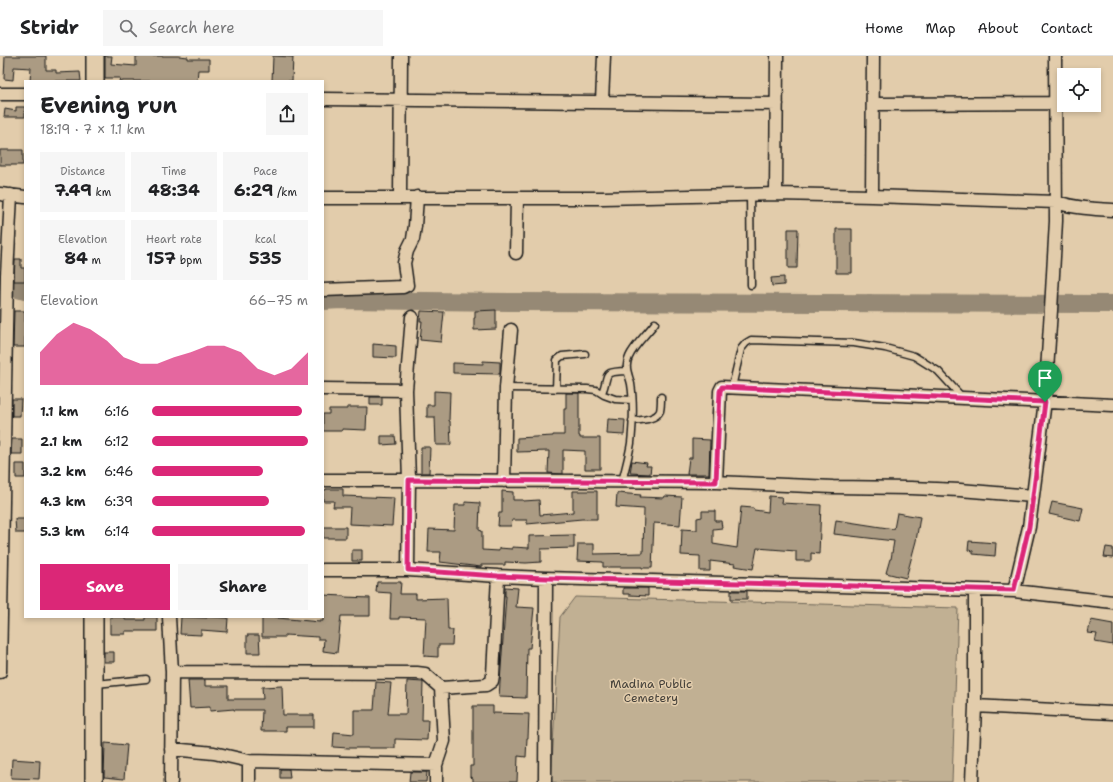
<!DOCTYPE html>
<meta charset="utf-8">
<style>
:root{--surface:#fff;--page:#f6f6f6;--text:#202124;--muted:#757577;--line:#e0e0e0;--accent:#db2777}
body{margin:0;font-family:"Shantell Sans",sans-serif;background:var(--page);color:var(--text);height:100vh;display:flex;flex-direction:column;font-size:15px;white-space:nowrap}
*{box-sizing:border-box;margin:0}
p{font-size:13px;color:var(--muted)}
.icon{flex:none;width:22px;height:22px;fill:none;stroke:currentColor;stroke-width:2;stroke-linecap:round;stroke-linejoin:round}
.map{position:relative;flex:1;overflow:hidden}
.drawer{position:absolute;left:24px;top:24px;width:300px;height:538px;display:flex;flex-direction:column;background:var(--surface);border-radius:0px;box-shadow:0 2px 6px #0003}
.drawer>*{flex:none}
.tools{position:absolute;left:1057px;top:12px;display:grid;gap:8px}
.tools a{display:grid;place-items:center;width:44px;height:44px;border-radius:0px;background:var(--surface);box-shadow:0 2px 6px #0003;font-size:20px}
.pin{position:absolute;display:grid;place-items:center;width:34px;height:34px;color:#fff;margin:-41px -17px;border-radius:50% 50% 50% 0;rotate:-45deg;box-shadow:0 0 4px #0007}
.pin .icon{rotate:45deg}
.round{display:grid;place-items:center;flex:none;width:42px;height:42px;border-radius:0px;background:var(--page)}
.headline{display:flex;align-items:center;justify-content:space-between;height:68px;padding:0 16px}
h1{font-size:22px;font-weight:700;line-height:30px}
.figures{display:grid;grid-template-columns:repeat(3,1fr);gap:6px;height:68px;padding:4px 16px}
.figures div{display:grid;align-content:center;border-radius:0px;background:var(--page);text-align:center}
.figures b{font-size:17px;font-weight:700}
.figures small{font-size:11px;font-weight:400}
.figures p{font-size:11px}
.chart{height:112px;padding:8px 16px}
.chart p{display:flex;justify-content:space-between}
.chart svg{width:100%;height:72px;margin-top:4px;fill:var(--accent);opacity:.7}
.action{display:flex;gap:8px;margin-top:auto;padding:8px 16px}
.action a{flex:1;height:46px;border-radius:0px;background:var(--accent);color:#fff;font-size:16px;font-weight:700;line-height:46px;text-align:center}
.action a+a{background:var(--page);color:var(--text)}
ul{padding:0 16px;list-style:none;font-size:13px}
li{display:grid;grid-template-columns:64px 48px 1fr;align-items:center;height:30px}
li i{height:10px;border-radius:5px;background:var(--accent)}
header{display:flex;align-items:center;gap:24px;box-sizing:border-box;height:56px;padding:0 20px;background:var(--surface);border-bottom:1px solid var(--line)}
header strong{font-size:19px}
nav{display:flex;gap:22px;margin-inline-start:auto;font-size:14px}
.search{width:280px;height:36px;background:var(--page);display:flex;align-items:center;gap:10px;box-sizing:border-box;padding:0 14px;border-radius:0px;color:var(--muted);font-size:15px}
.map>svg:first-child{display:block}
</style>
<header>
<strong>Stridr</strong>
<div class="search"><svg class="icon" aria-label="search" viewBox="0 0 24 24"><circle cx="10" cy="10" r="6"/><path d="M15 15l6 6"/></svg>Search here</div>
<nav><a>Home</a><a>Map</a><a>About</a><a>Contact</a></nav>
</header>
<div class="map">
<svg width="1113" height="726" viewBox="0 0 1113 726">
<rect width="100%" height="100%" fill="#e2ccab"/>
<filter id="ink" filterUnits="userSpaceOnUse"><feTurbulence type="fractalNoise" baseFrequency=".025" numOctaves="2"/><feDisplacementMap in="SourceGraphic" scale="8" xChannelSelector="R" yChannelSelector="G"/><feConvolveMatrix kernelMatrix="1 2 1 2 8 2 1 2 1" color-interpolation-filters="sRGB"/></filter>
<g filter="url(#ink)">
<path fill="#c1b093" stroke="#6e6658" d="M 575,541 L 958,552 L 952,726 L 551,726 L 560,561 Z"/>
<g fill="none" stroke-linecap="round" stroke-linejoin="round">
<path stroke="#968974" stroke-width="18" d="M 0,223 L 18,233 L 25,235
M 323,245 L 341,244 L 510,246 L 1113,248"/>
</g>
<path fill="#ab9b83" stroke="#1c1c1c" d="M 5,0 L 46,0 L 46,14 L 56,14 L 56,17 L 80,16 L 81,25 L 30,25 L 31,12 L 14,11 L 13,24 L 4,23 Z
M 105,0 L 112,0 L 111,8 L 136,10 L 136,0 L 179,0 L 188,1 L 188,3 L 209,3 L 209,14 L 198,14 L 197,25 L 119,25 L 120,22 L 105,22 Z
M 273,0 L 293,1 L 292,25 L 272,25 Z
M 16,51 L 25,51 L 25,61 L 4,61 L 5,53 L 16,55 Z
M 0,94 L 23,94 L 23,109 L 0,109 Z
M 788,173 L 798,173 L 797,212 L 788,212 Z
M 836,173 L 852,173 L 852,217 L 836,217 Z
M 15,203 L 21,203 L 21,212 L 25,212 L 25,225 L 14,225 Z
M 784,221 L 784,229 L 772,230 L 771,222 Z
M 496,254 L 496,273 L 474,274 L 474,262 L 475,262 L 475,255 Z
M 14,255 L 25,255 L 25,291 L 13,291 Z
M 421,255 L 444,256 L 441,286 L 420,284 L 422,265 L 420,265 Z
M 373,288 L 396,290 L 396,302 L 373,301 Z
M 483,305 L 500,306 L 500,318 L 453,317 L 453,307 L 483,308 Z
M 434,335 L 450,336 L 449,365 L 450,365 L 451,389 L 436,389 L 435,361 L 427,361 L 427,349 L 434,349 Z
M 566,337 L 579,337 L 579,380 L 580,380 L 580,382 L 600,382 L 600,413 L 585,413 L 585,395 L 563,394 L 563,418 L 548,417 L 549,395 L 517,396 L 517,382 L 553,380 L 553,379 L 564,379 L 564,353 L 566,353 Z
M 370,341 L 382,341 L 382,349 L 370,349 Z
M 12,343 L 21,343 L 20,360 L 12,360 Z
M 347,351 L 367,351 L 366,374 L 342,373 L 342,375 L 323,375 L 323,358 L 329,358 L 329,353 L 347,353 Z
M 608,363 L 625,364 L 624,379 L 607,378 Z
M 381,380 L 395,380 L 396,388 L 381,389 Z
M 12,383 L 22,383 L 22,398 L 11,398 Z
M 692,383 L 710,384 L 709,418 L 687,418 L 689,402 L 692,402 Z
M 421,391 L 430,391 L 429,417 L 421,417 Z
M 632,405 L 647,407 L 646,410 L 651,410 L 650,418 L 630,417 Z
M 16,408 L 25,408 L 25,422 L 16,422 Z
M 326,433 L 343,433 L 343,440 L 394,442 L 392,470 L 349,468 L 350,451 L 333,451 L 334,445 L 323,445 L 323,434 L 326,434 Z
M 502,435 L 513,436 L 513,444 L 523,444 L 523,445 L 539,444 L 540,459 L 573,456 L 573,435 L 597,435 L 597,463 L 582,463 L 527,468 L 527,464 L 512,464 L 511,470 L 498,470 L 499,457 L 502,457 Z
M 617,437 L 641,439 L 640,441 L 664,442 L 665,440 L 682,441 L 680,469 L 654,467 L 652,512 L 642,512 L 642,511 L 603,511 L 603,506 L 577,505 L 578,488 L 594,488 L 594,498 L 643,497 L 644,453 L 616,451 Z
M 769,440 L 782,441 L 781,447 L 821,449 L 819,498 L 811,497 L 811,505 L 796,505 L 796,495 L 757,492 L 753,513 L 734,510 L 735,508 L 710,505 L 710,515 L 700,515 L 700,500 L 681,499 L 682,473 L 697,474 L 697,462 L 702,461 L 702,455 L 715,455 L 715,465 L 721,465 L 722,472 L 713,473 L 713,488 L 737,492 L 741,451 L 753,452 L 754,454 L 768,456 Z
M 465,446 L 480,447 L 479,474 L 482,475 L 482,494 L 499,495 L 499,492 L 512,493 L 512,491 L 529,492 L 529,480 L 574,479 L 574,492 L 541,493 L 541,506 L 526,507 L 505,506 L 505,509 L 481,509 L 481,511 L 440,506 L 441,496 L 428,496 L 429,473 L 454,474 L 455,449 L 465,449 Z
M 1052,446 L 1083,452 L 1080,465 L 1049,458 Z
M 897,457 L 920,461 L 916,485 L 906,522 L 886,517 L 890,503 L 891,503 L 894,485 L 834,478 L 836,464 L 894,473 Z
M 15,463 L 25,463 L 25,477 L 16,477 Z
M 323,471 L 346,471 L 346,482 L 323,482 Z
M 969,485 L 996,487 L 995,500 L 973,498 L 973,495 L 968,494 Z
M 1106,491 L 1113,492 L 1113,502 L 1104,501 Z
M 352,494 L 362,494 L 362,505 L 352,505 Z
M 377,526 L 401,526 L 400,538 L 416,538 L 416,543 L 447,542 L 448,574 L 453,574 L 452,589 L 438,589 L 438,601 L 424,600 L 426,562 L 399,561 L 399,563 L 390,563 L 391,537 L 376,536 Z
M 505,531 L 518,532 L 516,551 L 534,552 L 530,592 L 527,592 L 526,642 L 499,641 L 506,540 L 505,540 Z
M 623,532 L 648,532 L 648,540 L 629,539 L 629,538 L 623,538 Z
M 731,535 L 747,535 L 747,543 L 731,543 Z
M 323,539 L 344,540 L 344,541 L 370,542 L 370,560 L 341,560 L 337,597 L 323,595 L 324,583 L 318,583 L 318,581 L 285,579 L 285,581 L 262,581 L 262,561 L 278,561 L 278,562 L 320,566 L 320,565 L 323,565 Z
M 110,561 L 125,561 L 125,564 L 145,564 L 145,561 L 157,561 L 157,575 L 125,575 L 125,578 L 110,578 Z
M 181,561 L 207,562 L 207,561 L 209,561 L 228,562 L 227,576 L 201,574 L 201,579 L 180,578 Z
M 1091,564 L 1113,568 L 1113,589 L 1095,586 L 1097,578 L 1088,577 Z
M 247,579 L 259,579 L 260,597 L 247,597 Z
M 104,596 L 114,596 L 114,606 L 104,606 Z
M 188,624 L 205,624 L 205,630 L 228,630 L 228,643 L 263,643 L 262,631 L 282,630 L 283,659 L 314,659 L 314,671 L 286,671 L 286,675 L 261,675 L 262,654 L 234,654 L 234,653 L 210,655 L 210,651 L 190,652 Z
M 407,625 L 423,626 L 422,664 L 428,664 L 427,684 L 395,683 L 395,692 L 348,692 L 333,691 L 334,676 L 354,678 L 354,654 L 374,654 L 376,626 L 391,627 L 388,658 L 406,658 Z
M 473,650 L 493,650 L 493,657 L 529,658 L 528,682 L 527,682 L 526,701 L 518,700 L 517,726 L 473,726 L 473,722 L 470,721 L 470,710 L 473,710 Z
M 105,687 L 127,689 L 124,723 L 104,721 Z
M 12,703 L 40,705 L 39,723 L 11,722 Z
M 280,713 L 289,713 L 290,722 L 280,722 Z
M 410,716 L 427,716 L 426,726 L 409,726 Z"/>
<g fill="none" stroke-linecap="round" stroke-linejoin="round">
<defs>
<path id="lane" d="M 750,138 L 751,229
M 732,331 L 741,293 L 746,287 L 751,284 L 854,287 L 885,292 L 914,300 L 938,315 L 962,341
M 506,332 L 587,333 L 596,334 L 604,339 L 615,343 L 632,344
M 556,333 L 557,304 L 562,300 L 585,298
M 602,337 C 610,317 601,316 627,315
M 632,365 C 641,364 656,364 660,355 C 661,351 661,345 661,341
M 622,426 C 625,413 629,400 631,387 C 633,368 634,347 631,328 C 629,319 624,311 629,301 C 634,289 647,278 655,267
M 96,628 L 146,623"/>
<path id="street" d="M 0,38 L 25,38
M 323,43 L 777,48
M 602,45 L 604,0
M 874,48 L 1055,47
M 0,138 L 25,141
M 776,138 L 777,0
M 872,140 L 873,0
M 400,141 L 401,0
M 323,142 L 603,142 L 776,138 L 872,140 L 1056,146 C 1075,152 1093,153 1113,154
M 516,197 L 517,142
M 323,234 L 403,231 L 407,229 L 404,207 L 407,195 L 413,183 L 415,170 L 417,141
M 323,333 L 406,334
M 323,424 L 409,424 L 716,426 L 833,431 L 911,432 L 960,434 L 1033,440
M 504,425 L 506,332 L 511,274
M 716,426 L 720,335 L 722,331 L 1113,349
M 323,514 L 408,514 L 498,520 L 546,522 L 1014,535 L 1113,546
M 408,514 L 409,424 L 406,334 L 412,261
M 1014,535 L 1029,471 L 1045,345 L 1051,254 L 1056,165 L 1055,0
M 169,561 L 172,616 L 171,726
M 0,616 L 7,219 L 11,139
M 172,616 L 417,617 L 425,618 L 441,632 L 486,629 L 492,625 L 493,619 L 498,520
M 975,650 L 1113,657
M 171,693 L 214,697 L 249,705 L 436,709
M 249,726 L 249,705
M 436,726 L 436,709 L 444,685 L 441,632
M 545,726 L 546,522
M 972,726 L 975,650 L 975,534"/>
<path id="secondary" d="M 95,0 L 95,25
M 94,726 L 94,561"/>
</defs>
<use href="#lane" stroke="#1c1c1c" stroke-width="9"/>
<use href="#street" stroke="#1c1c1c" stroke-width="15"/>
<use href="#secondary" stroke="#1c1c1c" stroke-width="20"/>
<use href="#lane" stroke="#e2ccab" stroke-width="6"/>
<use href="#street" stroke="#e2ccab" stroke-width="12"/>
<use href="#secondary" stroke="#e2ccab" stroke-width="17"/>
</g>
</g>
<g fill="none" stroke-linecap="round" stroke-linejoin="round" filter="url(#ink)">
<defs>
<path id="route" d="M 722,331 L 1045,346 L 1029,471 L 1014,534 L 546,522 L 498,520 L 408,514 L 409,424 L 716,426 L 720,335 Z"/>
</defs>
<use href="#route" stroke="#fff" stroke-width="8"/>
<use href="#route" stroke="#db2777" stroke-width="5"/>
</g>
<g text-anchor="middle" dominant-baseline="central" stroke-width="3" stroke-linejoin="round" paint-order="stroke">
<g font-size="12" fill="#45413a" stroke="#e2ccab">
<text x="651" y="628">Madina Public<tspan x="651" dy="14">Cemetery</tspan></text>
</g>
</g>
</svg>
<div class="tools">
<a><svg class="icon" aria-label="locate" viewBox="0 0 24 24"><circle cx="12" cy="12" r="6"/><path d="M12 2v4M12 18v4M2 12h4M18 12h4"/></svg></a>
</div>
<div class="pin" style="left:1045px;top:346px;background:#1e9e55"><svg class="icon" aria-label="arrive" viewBox="0 0 24 24"><path d="M6 21V4h12l-3 4 3 4H6"/></svg></div>
<section class="drawer">
<div class="headline"><div><h1>Evening run</h1><p>18:19 · 7 × 1.1 km</p></div><a class="round"><svg class="icon" aria-label="share" viewBox="0 0 24 24"><path d="M12 15V3M7 8l5-5 5 5M5 13v7h14v-7"/></svg></a></div>
<div class="figures">
<div><p>Distance</p><b>7.49<small> km</small></b></div>
<div><p>Time</p><b>48:34</b></div>
<div><p>Pace</p><b>6:29<small> /km</small></b></div>
</div>
<div class="figures">
<div><p>Elevation</p><b>84<small> m</small></b></div>
<div><p>Heart rate</p><b>157<small> bpm</small></b></div>
<div><p>kcal</p><b>535</b></div>
</div>
<div class="chart"><p><span>Elevation</span>66–75 m</p>
<svg viewBox="0 0 160 44" preserveAspectRatio="none"><path d="M0 44V24L10 13L20 6L30 10L40 17L50 27L60 31L70 31L80 27L90 24L100 20L110 20L120 24L130 34L140 38L150 34L160 24V44z"/></svg>
</div>
<ul>
<li><b>1.1 km</b>6:16<i style="width:96%"></i></li>
<li><b>2.1 km</b>6:12<i style="width:100%"></i></li>
<li><b>3.2 km</b>6:46<i style="width:71%"></i></li>
<li><b>4.3 km</b>6:39<i style="width:75%"></i></li>
<li><b>5.3 km</b>6:14<i style="width:98%"></i></li>
</ul>
<div class="action"><a>Save</a><a>Share</a></div>
</section>
</div>
